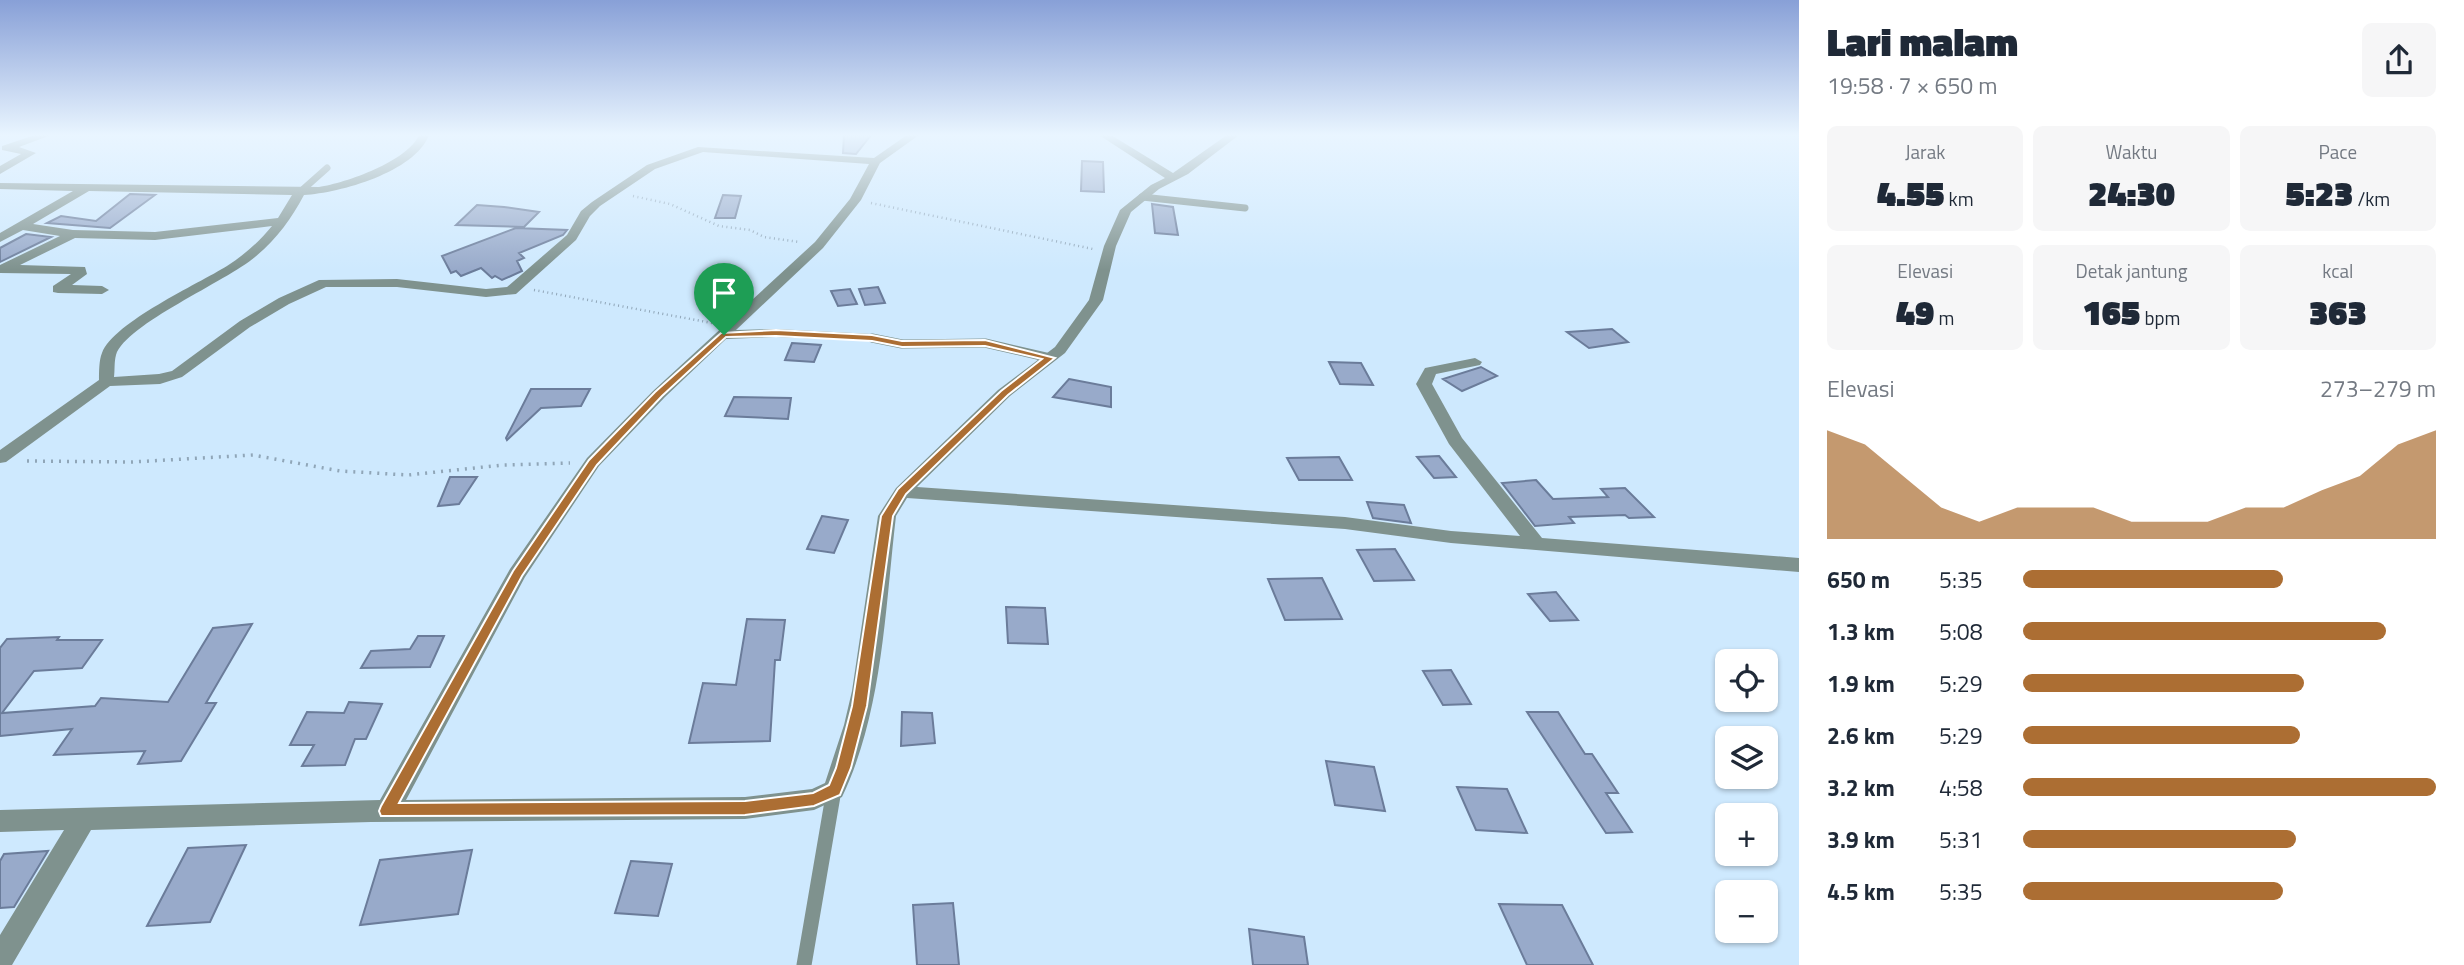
<!DOCTYPE html>
<html lang="id">
<meta charset="utf-8">
<style>
:root{--surface:#fff;--page:#f6f6f7;--text:#1f2937;--muted:#747a83;--accent:#ac6e33}
body{margin:0;font-family:"Titillium Web",sans-serif;background:var(--page);color:var(--text);height:100vh;display:flex;flex-direction:column;font-size:26px;white-space:nowrap}
*{box-sizing:border-box;margin:0}
p{font-size:23px;color:var(--muted)}
.icon{flex:none;width:38px;height:38px;fill:none;stroke:currentColor;stroke-width:2;stroke-linecap:round;stroke-linejoin:round}
.map{position:relative;flex:1;overflow:hidden}
.details{display:flex;flex-direction:column;background:var(--surface);width:665px}
.details>*{flex:none}
.buttons{position:absolute;left:1715px;top:649px;display:grid;gap:14px}
.buttons a{display:grid;place-items:center;width:63px;height:63px;border-radius:10px;background:var(--surface);box-shadow:0 2px 5px #0004;font-size:35px}
.pin{position:absolute;display:grid;place-items:center;width:60px;height:60px;color:#fff;margin:-72px -30px;border-radius:50% 50% 50% 0;rotate:-45deg;box-shadow:0 0 7px #0007}
.pin .icon{rotate:45deg}
.round{display:grid;place-items:center;flex:none;width:74px;height:74px;border-radius:10px;background:var(--page)}
.head{display:flex;align-items:center;justify-content:space-between;height:119px;padding:0 28px}
h1{font-size:38px;font-weight:800;line-height:52px}
.stats{display:grid;grid-template-columns:repeat(3,1fr);gap:10px;height:119px;padding:7px 28px}
.stats div{display:grid;align-content:center;border-radius:10px;background:var(--page);text-align:center}
.stats b{font-size:35px;font-weight:800}
.stats small{font-size:19px;font-weight:400}
.stats p{font-size:19px}
.chart{height:196px;padding:14px 28px}
.chart p{display:flex;justify-content:space-between}
.chart svg{width:100%;height:126px;margin-top:7px;fill:var(--accent);opacity:.7}
ul{padding:0 28px;list-style:none;font-size:23px}
li{display:grid;grid-template-columns:112px 84px 1fr;align-items:center;height:52px}
li i{height:18px;border-radius:9px;background:var(--accent)}
main{display:flex;flex:1;min-height:0}
.map>svg:first-child{display:block}
</style>
<main>
<div class="map">
<svg width="1799" height="965" viewBox="0 0 1799 965">
<rect width="100%" height="100%" fill="#cee9fe"/>
<path fill="#98aaca" stroke="#6b7c9a" stroke-width="2" d="M 844,135 L 871,135 L 856,154 L 843,153 Z
M 1082,161 L 1103,162 L 1104,192 L 1081,191 Z
M 130,194 L 155,195 L 110,228 L 47,223 L 61,216 L 96,221 Z
M 723,195 L 741,196 L 735,218 L 715,218 Z
M 1152,204 L 1173,207 L 1178,235 L 1155,233 Z
M 477,205 L 504,207 L 539,212 L 524,227 L 456,225 Z
M 516,228 L 567,230 L 563,235 L 519,253 L 524,258 L 517,261 L 522,271 L 502,280 L 495,276 L 492,278 L 481,268 L 461,276 L 456,271 L 451,273 L 442,256 Z
M 26,234 L 51,237 L 0,262 L 0,248 Z
M 878,287 L 885,303 L 865,305 L 859,289 Z
M 850,289 L 857,304 L 838,306 L 831,291 Z
M 1612,329 L 1628,342 L 1589,348 L 1567,332 Z
M 792,343 L 821,345 L 814,362 L 785,360 Z
M 1329,362 L 1361,363 L 1373,385 L 1340,384 Z
M 1481,367 L 1497,376 L 1462,391 L 1443,379 Z
M 1069,379 L 1111,387 L 1111,407 L 1053,397 Z
M 531,389 L 590,389 L 581,406 L 541,408 L 507,440 L 506,438 Z
M 734,397 L 791,398 L 788,419 L 725,416 Z
M 1439,456 L 1456,477 L 1434,478 L 1417,457 Z
M 1339,457 L 1352,480 L 1299,480 L 1287,458 Z
M 450,477 L 477,477 L 459,504 L 438,506 Z
M 1536,480 L 1553,499 L 1608,497 L 1601,489 L 1625,488 L 1654,517 L 1629,518 L 1625,515 L 1569,517 L 1574,523 L 1535,526 L 1502,483 Z
M 1367,502 L 1404,505 L 1411,523 L 1373,518 Z
M 822,516 L 848,520 L 834,553 L 807,549 Z
M 1395,549 L 1414,580 L 1374,581 L 1357,550 Z
M 1322,578 L 1342,619 L 1285,620 L 1268,579 Z
M 1556,592 L 1578,620 L 1550,621 L 1528,594 Z
M 1006,607 L 1045,608 L 1048,644 L 1008,643 Z
M 747,619 L 785,620 L 780,660 L 775,660 L 770,741 L 689,743 L 703,683 L 736,685 Z
M 252,624 L 206,703 L 216,703 L 181,761 L 138,764 L 145,751 L 54,755 L 72,729 L 0,736 L 0,648 L 7,639 L 59,637 L 57,640 L 102,640 L 82,668 L 34,671 L 2,713 L 95,706 L 101,698 L 168,702 L 213,628 Z
M 418,636 L 444,636 L 430,667 L 361,668 L 371,651 L 410,649 Z
M 1451,670 L 1471,704 L 1443,705 L 1423,671 Z
M 349,702 L 382,704 L 366,739 L 355,739 L 345,765 L 302,766 L 314,745 L 290,745 L 307,712 L 344,713 Z
M 902,712 L 932,713 L 935,743 L 901,746 Z
M 1527,712 L 1558,712 L 1585,754 L 1592,754 L 1618,793 L 1606,793 L 1632,832 L 1606,833 Z
M 1326,761 L 1374,767 L 1385,811 L 1335,805 Z
M 1457,787 L 1507,789 L 1527,833 L 1476,830 Z
M 246,845 L 210,922 L 147,926 L 188,848 Z
M 472,850 L 458,914 L 360,925 L 380,860 Z
M 48,851 L 14,907 L 0,908 L 0,861 L 4,854 Z
M 631,861 L 672,864 L 658,916 L 615,913 Z
M 953,903 L 959,965 L 917,965 L 913,905 Z
M 1499,904 L 1562,905 L 1593,965 L 1527,965 Z
M 1249,929 L 1304,937 L 1308,965 L 1253,965 Z"/>
<g fill="none" stroke-linecap="round" stroke-linejoin="round">
<path stroke="#90a6b8" stroke-width="2.5" stroke-dasharray="1 3.5" stroke-linecap="butt" d="M 633,196 L 670,204 L 719,226 L 750,230 L 764,237 L 799,242
M 871,203 L 1093,249
M 534,290 L 712,323"/>
<path stroke="#90a6b8" stroke-width="3.5" stroke-dasharray="2 6" stroke-linecap="butt" d="M 27,461 L 132,462 L 253,455 L 340,471 L 408,475 L 503,465 L 570,463"/>
<path stroke="#7f928e" stroke-width="7" d="M 300,192 L 327,168
M 1142,197 L 1245,208"/>
<path stroke="#7f928e" stroke-width="9" d="M 872,338 L 902,344 L 985,343 L 1050,358"/>
<path stroke="#7f928e" stroke-width="15" d="M 804,965 L 834,790"/>
<path fill="#7f928e" fill-rule="evenodd" d="M 35,135 L 51,135 L 19,147 L 36,153 L 0,174 L 0,166 L 21,154 L 2,150 L 2,146 Z
M 419,135 L 429,135 C 415,172 340,193 304,195 C 291,219 277,239 255,257 C 227,281 126,324 116,355 C 114,362 115,370 114,377 L 159,374 L 172,371 L 240,321 L 279,298 L 319,280 L 397,279 L 486,289 L 507,287 L 567,235 L 581,211 L 592,202 L 647,165 L 698,147 L 874,158 L 907,135 L 919,135 L 880,163 L 861,200 L 823,248 L 736,330 L 776,329 L 872,334 L 877,335 L 879,338 L 877,341 L 776,337 L 726,339 L 665,397 L 599,466 L 525,577 L 406,800 L 745,797 L 812,789 L 825,783 L 844,725 L 852,691 L 878,516 L 896,488 L 998,390 L 1055,347 L 1089,300 L 1104,246 L 1120,210 L 1151,185 L 1165,178 L 1099,135 L 1111,135 L 1173,173 L 1227,135 L 1239,135 L 1188,174 L 1159,189 L 1131,212 L 1116,246 L 1103,300 L 1065,353 L 1010,396 L 917,487 L 1345,517 L 1451,531 L 1520,536 L 1449,444 L 1416,384 L 1425,368 L 1475,358 L 1482,362 L 1480,365 L 1436,374 L 1432,384 L 1462,438 L 1542,538 L 1799,558 L 1799,572 L 1451,543 L 1345,529 L 907,498 L 896,516 C 885,609 883,711 842,797 L 814,810 L 745,819 L 371,822 L 91,830 L 12,965 L 0,965 L 0,935 L 64,830 L 0,832 L 0,810 L 380,800 L 510,569 L 587,458 L 653,391 L 815,242 L 850,199 L 869,164 L 703,152 L 655,169 L 600,206 L 590,216 L 576,240 L 516,294 L 486,297 L 397,287 L 326,287 L 289,304 L 250,327 L 182,377 L 160,384 L 110,386 L 6,462 L 0,463 L 0,450 L 99,380 C 99,372 99,360 102,353 C 114,322 198,284 227,266 C 244,255 259,242 272,226 L 155,240 L 75,238 L 20,265 L 85,267 L 87,274 L 72,285 L 102,286 L 109,290 L 102,294 L 58,293 L 53,292 L 53,286 L 71,274 L 0,273 L 0,265 L 60,236 L 23,230 L 0,242 L 0,233 L 73,191 L 0,189 L 0,183 L 319,187 C 346,183 408,161 419,135 ZM 89,191 L 292,195 L 278,218 L 155,232 L 73,230 L 33,224 Z"/>
</g>
<linearGradient id="sky" x2="0" y2="1"><stop stop-color="#88a0d7"/><stop offset="0.5" stop-color="#e9f5ff"/><stop offset="1" stop-color="#e9f5ff" stop-opacity="0"/></linearGradient>
<rect width="1799" height="270" fill="url(#sky)"/>
<path fill="#ac6e33" stroke="#fff" stroke-width="2" fill-rule="evenodd" d="M 776,330 L 872,335 L 902,341 L 985,340 L 1055,358 L 1008,395 L 906,494 L 893,516 L 867,706 L 851,768 L 840,795 L 814,806 L 745,815 L 381,816 L 379,811 L 381,806 L 513,571 L 589,460 L 655,392 L 721,333 ZM 776,336 L 872,341 L 902,347 L 985,346 L 1042,359 L 1001,391 L 898,489 L 881,516 L 852,706 L 836,768 L 829,785 L 813,793 L 745,801 L 399,803 L 522,576 L 597,465 L 662,396 L 726,337 Z"/>
</svg>
<div class="buttons">
<a><svg class="icon" aria-label="locate" viewBox="0 0 24 24"><circle cx="12" cy="12" r="6"/><path d="M12 2v4M12 18v4M2 12h4M18 12h4"/></svg></a>
<a><svg class="icon" aria-label="layers" viewBox="0 0 24 24"><path d="M12 4l9 5-9 5-9-5zM3 14l9 5 9-5"/></svg></a>
<a>+</a>
<a>−</a>
</div>
<div class="pin" style="left:724px;top:335px;background:#1e9e55"><svg class="icon" aria-label="arrive" viewBox="0 0 24 24"><path d="M6 21V4h12l-3 4 3 4H6"/></svg></div>
</div>
<section class="details">
<div class="head"><div><h1>Lari malam</h1><p>19:58 · 7 × 650 m</p></div><a class="round"><svg class="icon" aria-label="share" viewBox="0 0 24 24"><path d="M12 15V3M7 8l5-5 5 5M5 13v7h14v-7"/></svg></a></div>
<div class="stats">
<div><p>Jarak</p><b>4.55<small> km</small></b></div>
<div><p>Waktu</p><b>24:30</b></div>
<div><p>Pace</p><b>5:23<small> /km</small></b></div>
</div>
<div class="stats">
<div><p>Elevasi</p><b>49<small> m</small></b></div>
<div><p>Detak jantung</p><b>165<small> bpm</small></b></div>
<div><p>kcal</p><b>363</b></div>
</div>
<div class="chart"><p><span>Elevasi</span>273–279 m</p>
<svg viewBox="0 0 160 44" preserveAspectRatio="none"><path d="M0 44V6L10 11L20 22L30 33L40 38L50 33L60 33L70 33L80 38L90 38L100 38L110 33L120 33L130 27L140 22L150 11L160 6V44z"/></svg>
</div>
<ul>
<li><b>650 m</b>5:35<i style="width:63%"></i></li>
<li><b>1.3 km</b>5:08<i style="width:88%"></i></li>
<li><b>1.9 km</b>5:29<i style="width:68%"></i></li>
<li><b>2.6 km</b>5:29<i style="width:67%"></i></li>
<li><b>3.2 km</b>4:58<i style="width:100%"></i></li>
<li><b>3.9 km</b>5:31<i style="width:66%"></i></li>
<li><b>4.5 km</b>5:35<i style="width:63%"></i></li>
</ul>
</section>
</main>
